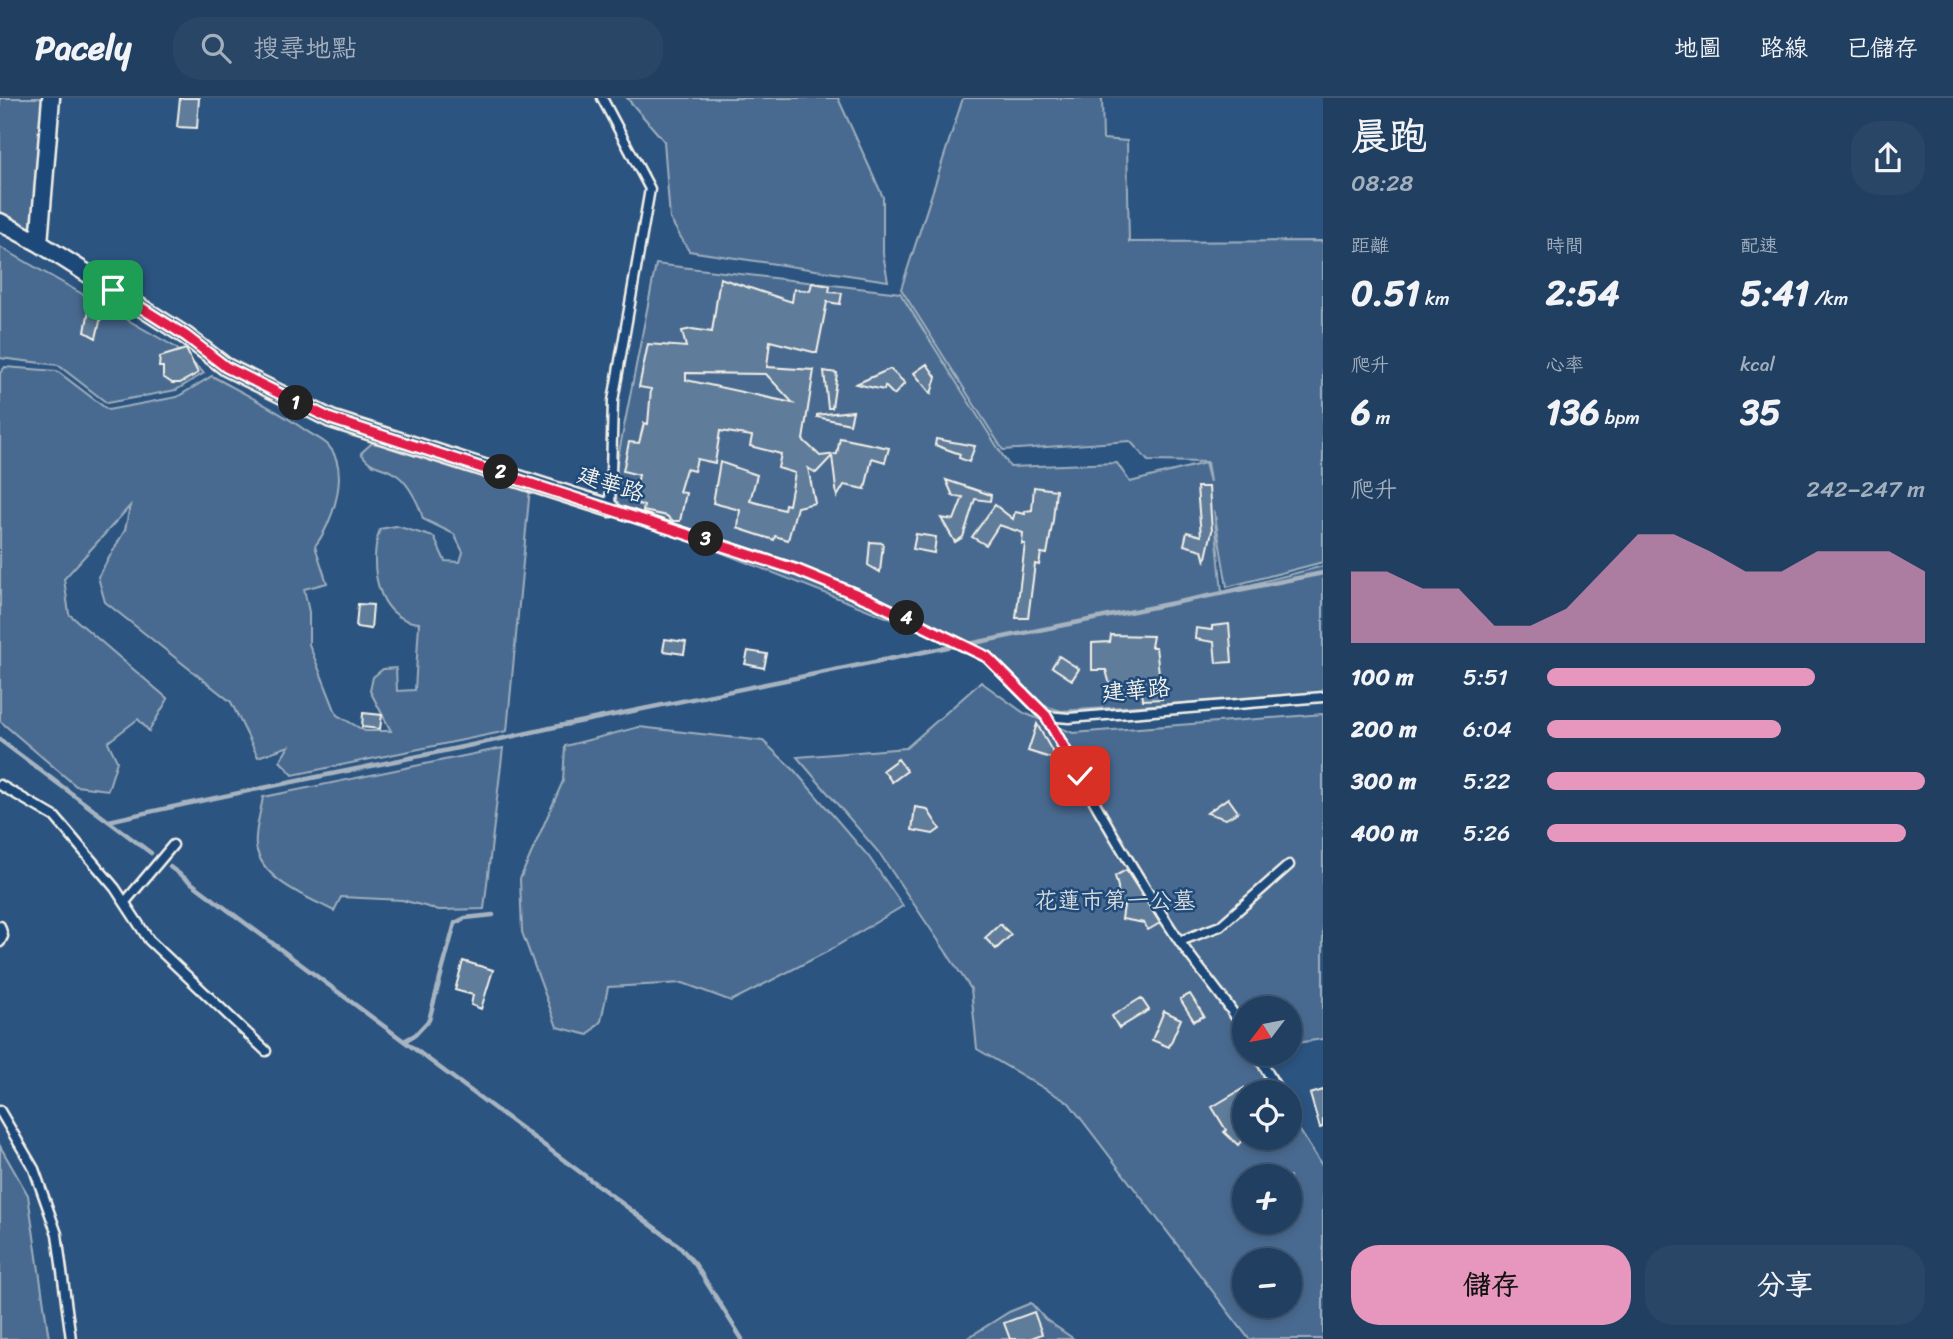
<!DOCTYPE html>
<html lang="zh-TW">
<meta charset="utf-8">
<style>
:root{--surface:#213f61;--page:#294667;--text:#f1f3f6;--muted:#a2afbd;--line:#3e5876;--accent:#e797bd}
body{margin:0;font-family:Sriracha,"LXGW WenKai TC",sans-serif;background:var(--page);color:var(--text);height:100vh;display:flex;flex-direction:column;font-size:26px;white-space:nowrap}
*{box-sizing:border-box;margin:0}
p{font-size:23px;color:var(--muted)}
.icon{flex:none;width:38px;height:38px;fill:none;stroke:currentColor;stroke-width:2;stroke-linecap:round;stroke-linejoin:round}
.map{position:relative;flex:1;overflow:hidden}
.side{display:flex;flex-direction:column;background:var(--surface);width:630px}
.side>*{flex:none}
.needle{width:46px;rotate:238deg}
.fabs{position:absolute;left:1232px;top:898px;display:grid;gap:14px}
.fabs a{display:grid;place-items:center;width:70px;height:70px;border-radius:50%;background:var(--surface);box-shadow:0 4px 10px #0003,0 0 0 2px var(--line);font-size:35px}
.pin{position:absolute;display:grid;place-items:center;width:60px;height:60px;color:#fff;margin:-30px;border-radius:14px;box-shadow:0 4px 10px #0006}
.km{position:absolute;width:35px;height:35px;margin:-18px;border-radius:50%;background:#222;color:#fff;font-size:19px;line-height:35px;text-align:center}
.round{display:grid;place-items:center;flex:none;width:74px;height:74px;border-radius:28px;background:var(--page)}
.headline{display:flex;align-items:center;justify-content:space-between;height:119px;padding:0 28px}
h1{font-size:38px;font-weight:700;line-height:52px}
.figures{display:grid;grid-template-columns:repeat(3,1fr);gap:10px;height:119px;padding:7px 28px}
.figures div{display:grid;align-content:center}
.figures b{font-size:35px;font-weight:700}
.figures small{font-size:19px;font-weight:400}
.figures p{font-size:19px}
.chart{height:196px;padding:14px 28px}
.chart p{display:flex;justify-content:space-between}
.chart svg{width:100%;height:126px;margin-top:7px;fill:var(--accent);opacity:.7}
.cta{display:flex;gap:14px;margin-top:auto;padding:14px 28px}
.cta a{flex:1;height:80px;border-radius:28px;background:var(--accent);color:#111;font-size:28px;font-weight:700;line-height:80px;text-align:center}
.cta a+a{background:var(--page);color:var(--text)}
ul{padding:0 28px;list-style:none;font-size:23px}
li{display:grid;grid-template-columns:112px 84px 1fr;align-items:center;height:52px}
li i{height:18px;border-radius:9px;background:var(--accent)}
header{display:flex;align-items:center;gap:42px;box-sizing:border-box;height:98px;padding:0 35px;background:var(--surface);border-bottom:2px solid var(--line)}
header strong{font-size:33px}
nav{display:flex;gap:38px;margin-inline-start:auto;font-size:24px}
.search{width:490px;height:63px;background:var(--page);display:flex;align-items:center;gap:18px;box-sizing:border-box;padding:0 24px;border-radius:28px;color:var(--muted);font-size:26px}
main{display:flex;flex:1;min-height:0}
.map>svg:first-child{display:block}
</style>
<header>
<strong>Pacely</strong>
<div class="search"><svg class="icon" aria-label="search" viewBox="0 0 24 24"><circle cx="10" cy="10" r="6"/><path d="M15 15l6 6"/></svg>搜尋地點</div>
<nav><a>地圖</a><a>路線</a><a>已儲存</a></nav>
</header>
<main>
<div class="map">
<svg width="1323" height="1241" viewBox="0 0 1323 1241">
<rect width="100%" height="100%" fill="#2c5481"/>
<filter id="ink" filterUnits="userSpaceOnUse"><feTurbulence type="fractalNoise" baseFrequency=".0143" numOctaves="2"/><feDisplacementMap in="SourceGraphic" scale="14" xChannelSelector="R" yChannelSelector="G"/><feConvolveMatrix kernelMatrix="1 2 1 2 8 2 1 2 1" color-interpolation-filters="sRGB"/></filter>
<g filter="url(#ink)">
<path fill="#496b90" stroke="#9eaebc" stroke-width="2" fill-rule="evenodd" d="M 0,0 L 43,0 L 31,133 L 0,125 Z
M 627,0 L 838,0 L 883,99 L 883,156 L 888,183 L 689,153 L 670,121 L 664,43 Z
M 963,0 L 1102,0 L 1103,41 L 1127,43 L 1129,144 L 1323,143 L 1323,464 L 1227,489 L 1214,412 L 1222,494 L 1323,468 L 1323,596 L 1061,613 L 1042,607 L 976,551 L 975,554 L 608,410 L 656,166 L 900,195 L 1010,369 L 1117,365 L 1130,384 L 1205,365 L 1210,384 L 1207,364 L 1148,363 L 1130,343 L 1003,352 L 901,191 Z
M 0,149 L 175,249 L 204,275 L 176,292 L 107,305 L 58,267 L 0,260 Z
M 5,269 L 57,273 L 108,312 L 177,299 L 212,278 C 243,295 276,311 305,332 C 312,337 322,341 328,347 C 351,372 333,425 315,448 L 327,485 L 304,491 L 309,514 L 309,546 L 337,617 L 365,633 L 391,633 L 370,593 L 373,579 L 383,571 L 396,570 L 397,593 L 415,592 L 419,525 C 376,522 368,465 380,431 L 396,428 L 434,439 L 445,463 L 460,464 L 463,454 L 454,436 L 423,421 C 420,408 409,386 398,378 C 384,367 372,372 361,355 L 372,345 L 402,350 L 530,390 L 507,633 L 293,677 L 280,663 L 289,648 L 258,659 L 231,604 L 105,504 L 98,479 L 125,432 L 130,408 L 64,481 L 69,516 L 168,601 L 149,633 L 138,621 L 108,644 L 117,663 L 108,692 L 76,688 L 0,623 L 0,275 Z
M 981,584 L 1024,615 L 1073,635 L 1323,616 L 1323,941 L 1290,946 L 1290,910 L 1244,910 L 1244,956 L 1250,956 L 1275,994 L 1244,994 L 1244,1040 L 1290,1040 L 1290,1017 L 1323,1069 L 1323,1241 L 1249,1241 L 1069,1005 L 977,951 L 971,891 L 880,756 L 797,659 L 906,650 ZM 1244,1078 L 1290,1078 L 1290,1124 L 1244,1124 ZM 1244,1162 L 1290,1162 L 1290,1208 L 1244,1208 Z
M 639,629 L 763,643 L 794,672 L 869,759 L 903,808 L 825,855 L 731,903 L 683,885 L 608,889 L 601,923 L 588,937 L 557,929 L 522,834 L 520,781 L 563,683 L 565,648 Z
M 503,650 L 484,811 L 439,812 L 402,802 L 341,799 L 334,813 C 307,799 261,782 256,748 C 254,734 261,713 263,699 Z
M 0,1048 L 28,1097 L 49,1241 L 0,1241 Z
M 1031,1205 L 1045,1221 L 1074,1241 L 966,1241 L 1009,1214 Z"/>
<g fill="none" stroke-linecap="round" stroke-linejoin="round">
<path stroke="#a7b4c0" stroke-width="4.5" d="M 969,546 L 1323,475
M 0,642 L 151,755
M 109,723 C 258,689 410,662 559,628 L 953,548
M 170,769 L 678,1147 L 695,1166 L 742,1241
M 404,943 L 415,937 L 429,922 L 455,825 L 465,820 L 493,817"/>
</g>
<path fill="#5e7b9a" stroke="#f4f1e8" stroke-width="2" fill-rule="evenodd" d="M 180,0 L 199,0 L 197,30 L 177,29 Z
M 720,180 L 792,204 L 794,191 L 810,193 L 812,185 L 830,188 L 829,194 L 842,195 L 840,206 L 827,204 L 817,255 L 770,243 L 767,269 L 814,272 L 803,342 L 820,358 L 837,356 L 840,340 L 889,350 L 885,364 L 872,360 L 865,391 L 844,387 L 837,399 L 832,358 L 816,375 L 808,370 L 815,405 L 797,409 L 788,442 L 775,438 L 774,442 L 740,431 L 738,430 L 740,412 L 713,405 L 720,364 L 757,377 L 750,403 L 784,412 L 785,406 L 789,407 L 795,375 L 778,370 L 781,356 L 750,348 L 752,338 L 720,333 L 715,365 L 697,361 L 694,373 L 686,371 L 679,394 L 686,395 L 680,423 L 672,423 L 667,418 L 643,413 L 644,408 L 633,404 L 639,377 L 623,373 L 629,344 L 639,345 L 644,325 L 648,326 L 651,291 L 639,289 L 648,246 L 686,249 L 682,233 L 692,231 L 712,234 ZM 686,275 L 766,276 L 793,305 L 686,282 Z
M 91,200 L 105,203 L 96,240 L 85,234 Z
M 186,251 L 198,275 L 180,285 L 172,285 L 163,279 L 163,269 L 159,269 L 160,259 Z
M 927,266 L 936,279 L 931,296 L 914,275 Z
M 890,271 L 905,285 L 894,297 L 885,288 L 884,292 L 856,286 Z
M 824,273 L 837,275 L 832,310 L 828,310 Z
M 853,313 L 850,326 L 817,319 L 817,317 Z
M 936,341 L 975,348 L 969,364 L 959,360 L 960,356 L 935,347 Z
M 946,382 L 991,397 L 990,403 L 975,401 L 963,439 L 955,444 L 941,420 L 954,422 L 963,399 L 953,398 Z
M 1034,389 L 1056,392 L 1053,422 L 1047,456 L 1041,455 L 1039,467 L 1035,466 L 1028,520 L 1016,520 L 1025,446 L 1022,446 L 1023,435 L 999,427 L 986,447 L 972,439 L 995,407 L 1013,421 L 1015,414 L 1025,416 L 1025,413 L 1032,412 Z
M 1197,389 L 1209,389 L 1212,433 L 1205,464 L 1202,452 L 1184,447 L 1187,434 L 1201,438 Z
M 916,436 L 936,439 L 934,455 L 913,451 Z
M 870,444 L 883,445 L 880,474 L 868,467 Z
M 358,506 L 373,507 L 371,531 L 356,529 Z
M 1229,526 L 1232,564 L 1216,565 L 1214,544 L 1195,541 L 1196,530 L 1212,532 L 1212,528 Z
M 1111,537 L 1153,538 L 1151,549 L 1156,549 L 1162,601 L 1143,602 L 1142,591 L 1113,598 L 1106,572 L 1092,572 L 1092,545 L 1110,544 Z
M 665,541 L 686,544 L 684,556 L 663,553 Z
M 748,553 L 767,556 L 764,570 L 745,566 Z
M 1059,558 L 1079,571 L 1072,582 L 1052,569 Z
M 363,615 L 382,617 L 380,631 L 362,629 Z
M 1037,626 L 1057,662 L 1028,653 Z
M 898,661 L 907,673 L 892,684 L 883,672 Z
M 1228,700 L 1238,714 L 1226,721 L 1207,715 Z
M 915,709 L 927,711 L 940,731 L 933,736 L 912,732 Z
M 1126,772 L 1160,825 L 1148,832 L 1144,825 L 1122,821 L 1124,808 L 1119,808 L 1118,789 L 1115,778 Z
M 1000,826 L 1011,837 L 996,851 L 985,840 Z
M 463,863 L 493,872 L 481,911 L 471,907 L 473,897 L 455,892 Z
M 1190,896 L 1204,918 L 1194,923 L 1180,901 Z
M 1141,900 L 1149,912 L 1119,930 L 1112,918 Z
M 1164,913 L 1181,921 L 1169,949 L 1152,942 Z
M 1244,990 L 1244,1040 L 1238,1047 L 1224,1034 L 1226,1032 L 1212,1009 Z
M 1323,992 L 1323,1029 L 1320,1030 L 1310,996 Z
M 1034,1214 L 1042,1236 L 1029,1241 L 1010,1241 L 1004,1225 Z"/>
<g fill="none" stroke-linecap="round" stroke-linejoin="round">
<defs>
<path id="service" d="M 602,0 L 650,91 L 613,303 L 610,410 L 797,472 L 870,502 L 987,559 L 1046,618 L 1069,620 L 1323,599
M 1046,618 C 1088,693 1130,769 1178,841 C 1199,872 1225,899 1244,932
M 0,687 L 55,719 L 115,790 L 149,842 L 266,953
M 125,804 L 173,747
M 0,828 L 3,838 L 0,844
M 1180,843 L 1220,828 L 1289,767
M 1257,956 L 1279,994
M 0,1013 L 34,1071 L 57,1136 L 71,1241"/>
<path id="minor" d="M 51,0 L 39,145 L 186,238 L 226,269 L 331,321 L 610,410
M 0,124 L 39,145"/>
</defs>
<use href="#service" stroke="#f4f1e8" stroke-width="13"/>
<use href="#minor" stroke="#f4f1e8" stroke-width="21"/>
<use href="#service" stroke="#1f4a7a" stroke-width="8"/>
<use href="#minor" stroke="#1f4a7a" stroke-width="16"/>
</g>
</g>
<g fill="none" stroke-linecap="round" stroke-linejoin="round" filter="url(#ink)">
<defs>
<path id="route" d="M 113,192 L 186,238 L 226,269 L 331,321 L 797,472 L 870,502 L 987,559 L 1046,618 L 1080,678"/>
</defs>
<use href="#route" stroke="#fff" stroke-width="14"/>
<use href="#route" stroke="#e11d48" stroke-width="9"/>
</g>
<g text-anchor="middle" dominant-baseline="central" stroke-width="5" stroke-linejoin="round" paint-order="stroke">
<g font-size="23" fill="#f4f1e8" stroke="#1f4a7a">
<text transform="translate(611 386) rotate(18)">建華路</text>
<text transform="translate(1136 592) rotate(-5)">建華路</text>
</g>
<g font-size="23" fill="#dadddb" stroke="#1f4a7a">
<text x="1115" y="802">花蓮市第一公墓</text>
</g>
</g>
</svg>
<div class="fabs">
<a><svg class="needle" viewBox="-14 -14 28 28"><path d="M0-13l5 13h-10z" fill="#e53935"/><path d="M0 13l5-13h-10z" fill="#a2afbd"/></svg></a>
<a><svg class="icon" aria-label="locate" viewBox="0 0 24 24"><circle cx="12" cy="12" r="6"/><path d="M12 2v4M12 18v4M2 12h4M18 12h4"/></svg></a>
<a>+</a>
<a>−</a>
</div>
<div class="pin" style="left:113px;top:192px;background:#1e9e55"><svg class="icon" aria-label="arrive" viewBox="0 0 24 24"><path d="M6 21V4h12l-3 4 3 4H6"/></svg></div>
<div class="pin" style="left:1080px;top:678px;background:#d93025"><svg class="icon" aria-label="check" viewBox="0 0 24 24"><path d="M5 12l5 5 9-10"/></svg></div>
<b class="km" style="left:296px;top:305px">1</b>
<b class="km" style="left:501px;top:374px">2</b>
<b class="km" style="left:706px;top:441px">3</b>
<b class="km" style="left:907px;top:520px">4</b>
</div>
<section class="side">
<div class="headline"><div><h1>晨跑</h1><p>08:28</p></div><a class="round"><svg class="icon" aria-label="share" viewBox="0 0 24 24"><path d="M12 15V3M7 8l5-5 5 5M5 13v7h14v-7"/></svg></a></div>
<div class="figures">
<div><p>距離</p><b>0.51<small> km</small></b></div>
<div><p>時間</p><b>2:54</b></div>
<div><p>配速</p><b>5:41<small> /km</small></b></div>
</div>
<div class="figures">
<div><p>爬升</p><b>6<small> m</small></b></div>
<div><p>心率</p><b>136<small> bpm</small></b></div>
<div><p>kcal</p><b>35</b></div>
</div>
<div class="chart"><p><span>爬升</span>242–247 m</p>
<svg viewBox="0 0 160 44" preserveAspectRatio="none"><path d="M0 44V19L10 19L20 25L30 25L40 38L50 38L60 32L70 19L80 6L90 6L100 12L110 19L120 19L130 12L140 12L150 12L160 19V44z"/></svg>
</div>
<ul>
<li><b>100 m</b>5:51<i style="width:71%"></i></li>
<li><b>200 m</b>6:04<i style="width:62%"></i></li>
<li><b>300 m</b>5:22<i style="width:100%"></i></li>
<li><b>400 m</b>5:26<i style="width:95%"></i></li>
</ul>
<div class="cta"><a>儲存</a><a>分享</a></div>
</section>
</main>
